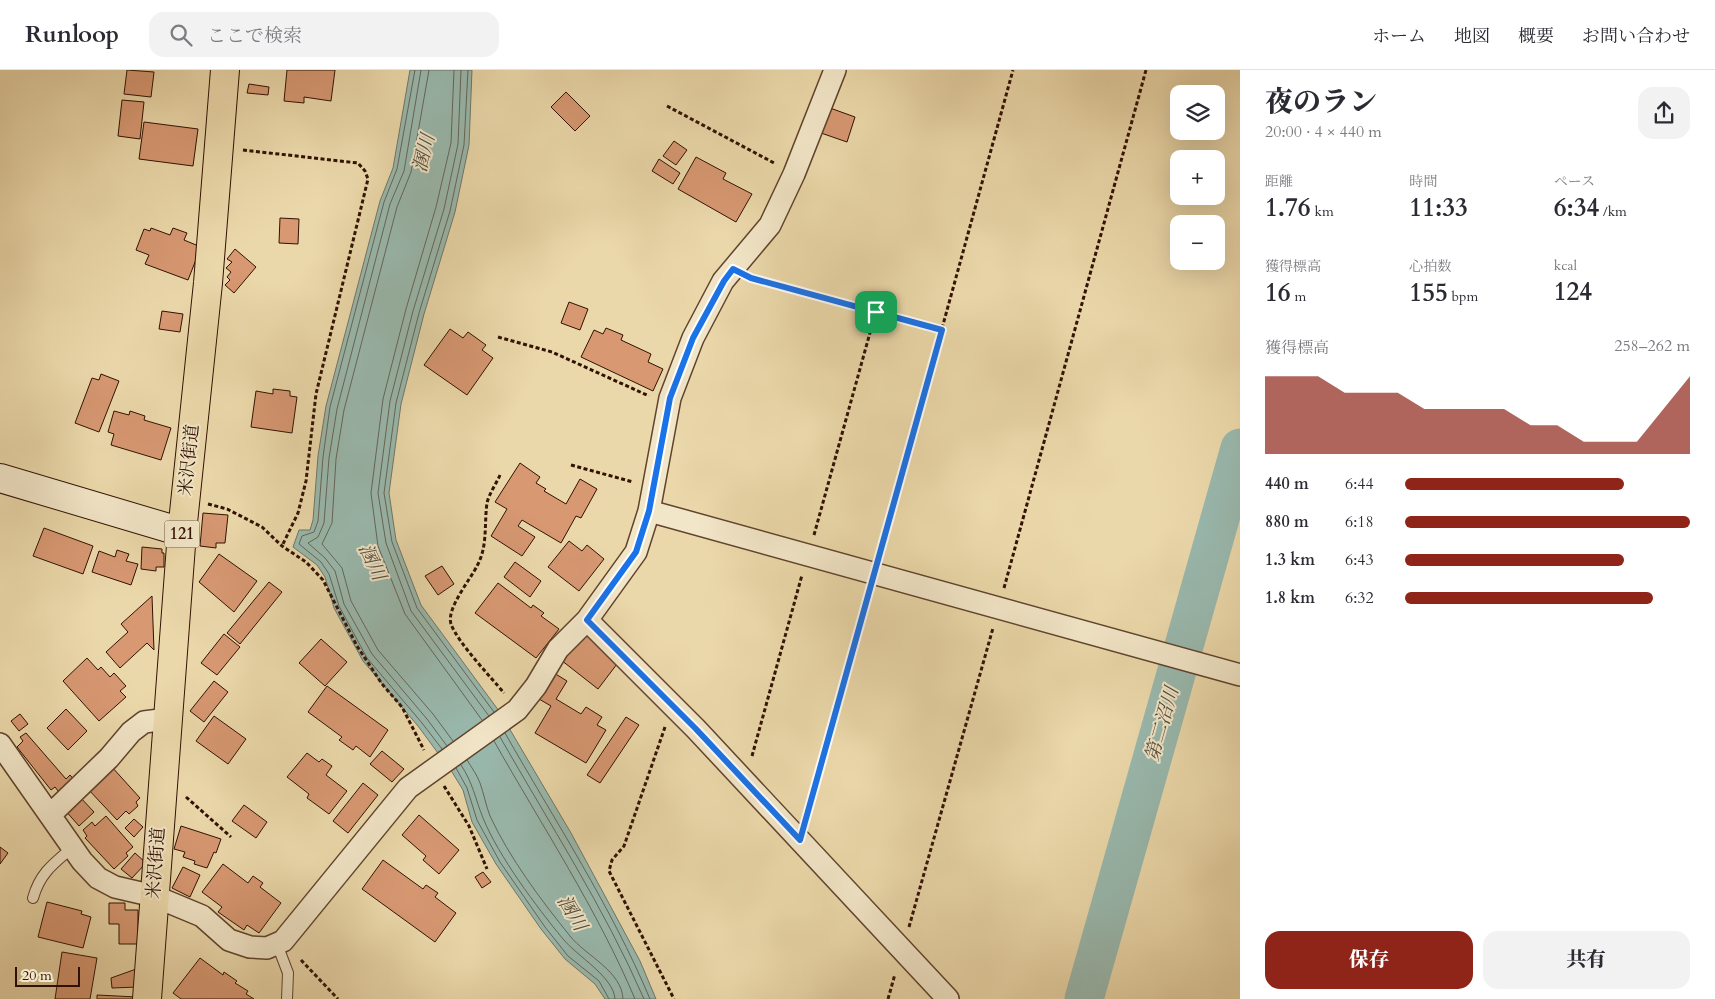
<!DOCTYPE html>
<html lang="ja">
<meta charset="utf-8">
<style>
:root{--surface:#fff;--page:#f2f2f3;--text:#2b2b33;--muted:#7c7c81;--line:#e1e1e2;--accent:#8f2418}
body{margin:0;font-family:Cardo,"Noto Serif JP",serif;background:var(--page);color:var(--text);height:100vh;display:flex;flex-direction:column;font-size:19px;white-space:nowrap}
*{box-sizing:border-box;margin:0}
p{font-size:16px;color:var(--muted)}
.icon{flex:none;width:28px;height:28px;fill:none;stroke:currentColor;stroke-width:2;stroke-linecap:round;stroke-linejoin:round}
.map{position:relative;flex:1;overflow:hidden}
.details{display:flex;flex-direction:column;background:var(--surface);width:475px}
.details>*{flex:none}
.fabs{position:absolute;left:1170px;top:15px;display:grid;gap:10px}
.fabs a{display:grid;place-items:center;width:55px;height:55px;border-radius:10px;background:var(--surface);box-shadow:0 5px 20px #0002;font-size:25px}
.scale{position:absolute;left:15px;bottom:12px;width:65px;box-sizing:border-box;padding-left:5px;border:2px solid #311102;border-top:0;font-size:14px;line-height:18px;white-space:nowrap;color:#311102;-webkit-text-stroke:4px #f2e6c8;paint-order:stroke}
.pin{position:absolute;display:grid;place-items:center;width:42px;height:42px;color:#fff;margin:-21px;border-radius:10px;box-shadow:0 2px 8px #0006}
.round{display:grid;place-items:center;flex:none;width:52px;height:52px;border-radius:15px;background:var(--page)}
.overview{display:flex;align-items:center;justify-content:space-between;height:85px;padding:0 25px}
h1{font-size:28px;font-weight:800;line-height:38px}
.stats{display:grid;grid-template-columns:repeat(3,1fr);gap:8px;height:85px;padding:5px 25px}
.stats div{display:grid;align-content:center}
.stats b{font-size:25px;font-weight:800}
.stats small{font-size:14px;font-weight:400}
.stats p{font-size:14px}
.chart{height:140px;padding:10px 25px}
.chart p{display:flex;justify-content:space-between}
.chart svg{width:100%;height:90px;margin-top:5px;fill:var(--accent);opacity:.7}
.action{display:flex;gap:10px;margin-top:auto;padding:10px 25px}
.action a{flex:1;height:58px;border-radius:15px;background:var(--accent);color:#fff;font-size:20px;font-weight:800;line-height:58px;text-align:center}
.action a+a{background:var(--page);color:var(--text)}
ul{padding:0 25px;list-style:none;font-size:16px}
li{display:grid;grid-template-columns:80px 60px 1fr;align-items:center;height:38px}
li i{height:12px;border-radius:6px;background:var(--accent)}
header{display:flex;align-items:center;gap:30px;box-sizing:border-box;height:70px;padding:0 25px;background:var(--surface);border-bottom:1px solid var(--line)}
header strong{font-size:24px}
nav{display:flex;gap:28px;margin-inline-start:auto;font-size:18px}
.search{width:350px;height:45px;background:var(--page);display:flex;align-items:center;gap:12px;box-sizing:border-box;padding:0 18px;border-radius:15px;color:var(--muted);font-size:19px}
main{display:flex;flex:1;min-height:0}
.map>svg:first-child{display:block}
</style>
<header>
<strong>Runloop</strong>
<div class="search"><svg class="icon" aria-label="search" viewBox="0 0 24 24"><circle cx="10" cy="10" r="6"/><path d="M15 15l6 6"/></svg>ここで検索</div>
<nav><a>ホーム</a><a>地図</a><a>概要</a><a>お問い合わせ</a></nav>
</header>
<main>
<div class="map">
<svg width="1240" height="929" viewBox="0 0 1240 929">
<rect width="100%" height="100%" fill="#ebd8aa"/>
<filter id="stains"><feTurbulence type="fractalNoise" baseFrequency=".004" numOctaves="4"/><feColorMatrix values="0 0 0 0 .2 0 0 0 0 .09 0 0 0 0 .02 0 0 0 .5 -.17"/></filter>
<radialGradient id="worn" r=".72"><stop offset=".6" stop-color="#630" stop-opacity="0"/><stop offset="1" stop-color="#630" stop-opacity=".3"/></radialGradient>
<path fill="#99b9ae" stroke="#6f7669" d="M 410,0 L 472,0 L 469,75 L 455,142 L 424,244 L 401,334 L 389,423 L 396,470 L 421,535 L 499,641 L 571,763 L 640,891 L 656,929 L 605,929 L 595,914 L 565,889 L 541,859 L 496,794 L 472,752 L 463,720 L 452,702 L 418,656 L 363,591 L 334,538 L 325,507 L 317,495 L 293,477 L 299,460 L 310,460 L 313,450 L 318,386 L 326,336 L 380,131 L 393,98 Z"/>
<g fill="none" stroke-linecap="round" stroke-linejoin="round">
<path stroke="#656558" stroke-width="1" d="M 415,0 L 397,99 L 384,132 L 330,337 L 323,387 L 318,451 L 314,462 L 302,466 L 299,474 L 321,492 L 329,504 L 339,536 L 367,588 L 422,653 L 442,679
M 421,0 L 404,101 L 390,134 L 337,339 L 329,388 L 324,453 L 318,467 L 308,473 L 325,488 L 335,501 L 344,534 L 372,584 L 427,649 L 447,676
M 429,0 L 411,102 L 397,137 L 344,340 L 336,389 L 332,453 L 322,474 L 342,498 L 351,531 L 378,580 L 433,644 L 453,671
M 454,0 L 451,73 L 436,137 L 406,239 L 383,329 L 371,423 L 378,476 L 405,544 L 482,650
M 461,0 L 458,74 L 444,139 L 413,241 L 390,331 L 378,423 L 386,473 L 411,541 L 489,646
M 468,0 L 464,75 L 450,141 L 419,243 L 396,333 L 384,423 L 392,472 L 417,538 L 494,642
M 505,663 C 555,751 611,836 650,929
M 500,667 C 549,753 604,837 644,929
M 494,671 C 542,756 597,839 635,929
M 467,690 C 472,698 477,705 480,713 C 484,724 486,736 490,746 C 510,789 541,830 570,866 C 586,886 622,901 623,929
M 461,695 C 473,713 475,728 483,748 C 499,787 536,836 563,869 C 577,886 614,907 615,929
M 456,698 L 467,718 L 477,750 L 500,792 L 545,857 L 568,886 L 599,911 L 609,929"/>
<path stroke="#99b9ae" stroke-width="39" d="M 1084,929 L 1240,378"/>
</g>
<path fill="#d79872" stroke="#311102" d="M 127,0 L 154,2 L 151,27 L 124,24 Z
M 287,0 L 335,0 L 331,31 L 304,27 L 304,33 L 284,31 Z
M 249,14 L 269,17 L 268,25 L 247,23 Z
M 566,22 L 590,46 L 575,61 L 551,37 Z
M 122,30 L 144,32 L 140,69 L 118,66 Z
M 830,38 L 855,47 L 847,72 L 821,63 Z
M 144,52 L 198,59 L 193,96 L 139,89 Z
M 674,71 L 687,80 L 676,95 L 663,86 Z
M 696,87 L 726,103 L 723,109 L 752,124 L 736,152 L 678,119 Z
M 659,89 L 680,103 L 673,114 L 652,101 Z
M 280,148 L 299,149 L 298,174 L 279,173 Z
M 151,158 L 170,165 L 173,158 L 187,163 L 184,170 L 201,177 L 188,210 L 145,194 L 149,185 L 136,180 L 144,159 L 150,161 Z
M 235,179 L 256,197 L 234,223 L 225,215 L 230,210 L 227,207 L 231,202 L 226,198 L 232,192 L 227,189 Z
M 569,232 L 588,239 L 580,260 L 561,253 Z
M 162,241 L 183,244 L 180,262 L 159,259 Z
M 606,258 L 623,265 L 621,270 L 651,284 L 648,292 L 663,299 L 653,321 L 581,287 L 594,260 L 603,264 Z
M 450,259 L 463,268 L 468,262 L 486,275 L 482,280 L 493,288 L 467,325 L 424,295 Z
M 101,304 L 119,311 L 99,362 L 75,353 L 92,308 L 99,310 Z
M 273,319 L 290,321 L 290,326 L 297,327 L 292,363 L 251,357 L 256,321 L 273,324 Z
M 114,341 L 129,345 L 130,341 L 145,346 L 144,350 L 171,358 L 161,390 L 111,375 L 114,364 L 108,362 Z
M 520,393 L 540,407 L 536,413 L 546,419 L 544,421 L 566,434 L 580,409 L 597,419 L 581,448 L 576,446 L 561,473 L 522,450 L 518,456 L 535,467 L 522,486 L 491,466 L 507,439 L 495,432 Z
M 203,443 L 228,445 L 225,473 L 216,473 L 216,478 L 200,476 Z
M 44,458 L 93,476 L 83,504 L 33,486 Z
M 569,471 L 582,481 L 587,475 L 604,489 L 579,521 L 548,497 Z
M 142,477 L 162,479 L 162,483 L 164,483 L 164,497 L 156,497 L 156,501 L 141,499 Z
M 117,480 L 129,484 L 126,491 L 138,494 L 131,515 L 92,502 L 99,481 L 115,487 Z
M 219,484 L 257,511 L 234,542 L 199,512 Z
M 515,492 L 541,511 L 530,527 L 504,507 Z
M 442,496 L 454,514 L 438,525 L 425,506 Z
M 269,512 L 282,522 L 240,574 L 227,563 Z
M 498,513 L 531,538 L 533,535 L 544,543 L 541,546 L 559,559 L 536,588 L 475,543 Z
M 152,526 L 154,580 L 147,573 L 120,598 L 106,582 L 128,562 L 121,554 Z
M 587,560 L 617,594 L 598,619 L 561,590 Z
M 224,564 L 240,577 L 217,605 L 201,593 Z
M 321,569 L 347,592 L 325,616 L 299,593 Z
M 87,588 L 98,600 L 101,597 L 110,607 L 114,603 L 126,616 L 120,621 L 126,627 L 99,651 L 63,611 Z
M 554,603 L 567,611 L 556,629 L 581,644 L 586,637 L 602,647 L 597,655 L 606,660 L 586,693 L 535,663 L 551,636 L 539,629 Z
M 214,611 L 228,622 L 204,652 L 190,641 Z
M 327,616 L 388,660 L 370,687 L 356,676 L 353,680 L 339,670 L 342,667 L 308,642 Z
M 66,639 L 87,661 L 68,680 L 47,658 Z
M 20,644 L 28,654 L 19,661 L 11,651 Z
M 214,646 L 246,669 L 228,694 L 196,671 Z
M 626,647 L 639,655 L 600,713 L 587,705 Z
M 26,663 L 66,709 L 70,705 L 77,713 L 62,726 L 55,717 L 51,720 L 17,677 L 23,671 L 20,667 Z
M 382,681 L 404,699 L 392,712 L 370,694 Z
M 307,683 L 319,692 L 322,689 L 332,696 L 326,705 L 347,721 L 329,744 L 307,728 L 309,724 L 287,707 Z
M 111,696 L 140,728 L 136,732 L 138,736 L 129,744 L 126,741 L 117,750 L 87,718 Z
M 363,713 L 378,725 L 348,763 L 333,751 Z
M 79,726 L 94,742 L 79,756 L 64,739 Z
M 244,735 L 267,752 L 256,768 L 232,751 Z
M 419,745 L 459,780 L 439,804 L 423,790 L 426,786 L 402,765 Z
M 106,746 L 133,777 L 126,783 L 128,786 L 114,799 L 85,768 L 87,766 L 83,760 L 92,752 L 95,756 Z
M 134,749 L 143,757 L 134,767 L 125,758 Z
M 181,756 L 221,769 L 216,783 L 214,782 L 207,798 L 194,794 L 195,791 L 183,787 L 185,782 L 174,779 Z
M 0,777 L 8,783 L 0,794 Z
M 135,783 L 146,793 L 132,808 L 121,799 Z
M 383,790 L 423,819 L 426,815 L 438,823 L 435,827 L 456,843 L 435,872 L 362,819 Z
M 223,794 L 248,813 L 253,806 L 263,813 L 260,817 L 281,833 L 259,863 L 247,855 L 244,860 L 218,842 L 222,837 L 202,822 Z
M 183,797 L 200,805 L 190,827 L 172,818 Z
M 483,802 L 491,812 L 482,818 L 475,807 Z
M 47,832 L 82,841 L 81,844 L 91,847 L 83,878 L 38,867 Z
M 109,833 L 125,833 L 125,840 L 138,840 L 138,874 L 119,874 L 119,854 L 109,854 Z
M 62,882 L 97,888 L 90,929 L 55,929 Z
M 200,888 L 223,905 L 224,902 L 237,911 L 235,913 L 248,921 L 246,924 L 254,929 L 181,929 L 173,923 Z
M 139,898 L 138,917 L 112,918 L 111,908 Z
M 97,925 L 137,927 L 137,929 L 97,929 Z"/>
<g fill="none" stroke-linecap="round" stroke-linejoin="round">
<defs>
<path id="lane" d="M 33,828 C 40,803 53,794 73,777
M 277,874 L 288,903 L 287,929"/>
<path id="street" d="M 649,441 L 1240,605
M 587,550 L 696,659 L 948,929
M 0,674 L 82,791 L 98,808 L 115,817 L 154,826 L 202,846 L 229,870 L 250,877 L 267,878 L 283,871 L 408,718 L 517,640 L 536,616 L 558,579 L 587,550 L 636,482 L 649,441 L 670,328 L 693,268 L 723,211 L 770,155 L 794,104 L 835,0
M 50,745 L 109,688 L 131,662 L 144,652 L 168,649"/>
<path id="secondary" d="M 0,408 L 182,462"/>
<path id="highway" d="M 147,929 L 182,462 L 208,213 L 225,0"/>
</defs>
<use href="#lane" stroke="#60432c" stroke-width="12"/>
<use href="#street" stroke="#60432c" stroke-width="24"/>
<use href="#secondary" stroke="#311102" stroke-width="30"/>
<use href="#highway" stroke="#311102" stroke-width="30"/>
<path stroke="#311102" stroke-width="3" stroke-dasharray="4 2.5" stroke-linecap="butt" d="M 667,36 L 776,94
M 243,80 L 358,93 L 365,101 L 368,109 L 316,324 L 306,411 L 298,443 L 282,476
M 752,208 L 942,260
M 498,267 L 552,282 L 649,326
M 571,395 L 633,412
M 500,405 C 496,414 489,424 487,433 C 484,454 488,476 477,496 C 470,510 446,539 451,554 C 458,573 490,606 504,623
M 208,434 L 227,439 L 262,457 L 282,476 L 306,492 L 323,510 L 357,576 L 382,614 L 402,637 L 424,680
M 814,465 L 876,241
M 880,484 L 1013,0
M 1004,518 L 1146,0
M 665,657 L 624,776 L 612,790 L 609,801 L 674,929
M 752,686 L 802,505
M 444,716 L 469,756 L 487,799
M 186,727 L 231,767
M 807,746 L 869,524
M 909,857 L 993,558
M 301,890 L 338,929
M 888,929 L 895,904"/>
<use href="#lane" stroke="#f2e6c8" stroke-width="10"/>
<use href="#street" stroke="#f2e6c8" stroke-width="21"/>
<use href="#secondary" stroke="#f2e6c8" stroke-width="28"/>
<use href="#highway" stroke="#ebd8aa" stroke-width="28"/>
</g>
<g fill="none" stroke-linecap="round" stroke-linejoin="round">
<defs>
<path id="route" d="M 733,199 L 751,208 L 942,260 L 800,770 L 696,659 L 587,550 L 636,482 L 649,441 L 670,328 L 693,268 L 724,211 Z"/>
</defs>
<use href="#route" stroke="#fff" stroke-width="10"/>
<use href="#route" stroke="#1a73e8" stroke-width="6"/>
</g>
<g text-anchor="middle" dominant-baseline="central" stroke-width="4" stroke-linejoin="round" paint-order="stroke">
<rect fill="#f2e6c8" stroke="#6b513d" stroke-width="1" x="164.5" y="450.5" width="35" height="27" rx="4"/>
<g font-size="16" font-weight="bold" fill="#311102">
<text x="182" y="464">121</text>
</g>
<g font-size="18" fill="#311102" stroke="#f2e6c8">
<text transform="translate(189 390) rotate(-84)">米沢街道</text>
<text transform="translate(156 793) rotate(-86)">米沢街道</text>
</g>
<g font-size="19" font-style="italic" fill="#554c3e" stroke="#f2e6c8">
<text transform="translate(424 83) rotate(-76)">溷川</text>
<text transform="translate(372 492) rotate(65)">溷川</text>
<text transform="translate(1162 654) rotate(-74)">第二沼川</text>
<text transform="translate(572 843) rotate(59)">溷川</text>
</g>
</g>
<rect width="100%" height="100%" filter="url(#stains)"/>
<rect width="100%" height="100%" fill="url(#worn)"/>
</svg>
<div class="fabs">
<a><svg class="icon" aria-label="layers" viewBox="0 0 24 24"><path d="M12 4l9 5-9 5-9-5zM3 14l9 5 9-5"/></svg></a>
<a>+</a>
<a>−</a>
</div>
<div class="scale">20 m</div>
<div class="pin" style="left:876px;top:242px;background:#1e9e55"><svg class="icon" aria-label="arrive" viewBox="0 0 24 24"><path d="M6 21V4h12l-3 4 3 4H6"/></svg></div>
</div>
<section class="details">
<div class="overview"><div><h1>夜のラン</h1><p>20:00 · 4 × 440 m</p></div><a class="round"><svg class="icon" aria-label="share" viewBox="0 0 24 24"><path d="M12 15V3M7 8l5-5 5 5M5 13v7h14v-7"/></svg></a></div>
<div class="stats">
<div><p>距離</p><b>1.76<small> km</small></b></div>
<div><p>時間</p><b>11:33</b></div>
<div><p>ペース</p><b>6:34<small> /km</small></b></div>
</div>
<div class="stats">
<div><p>獲得標高</p><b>16<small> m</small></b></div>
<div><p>心拍数</p><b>155<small> bpm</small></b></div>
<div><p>kcal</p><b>124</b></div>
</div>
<div class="chart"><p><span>獲得標高</span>258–262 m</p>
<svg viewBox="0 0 160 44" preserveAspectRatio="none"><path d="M0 44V6L10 6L20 6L30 14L40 14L50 14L60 22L70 22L80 22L90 22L100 30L110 30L120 38L130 38L140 38L150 22L160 6V44z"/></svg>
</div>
<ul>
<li><b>440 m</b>6:44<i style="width:77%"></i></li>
<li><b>880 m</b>6:18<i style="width:100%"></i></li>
<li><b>1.3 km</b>6:43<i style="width:77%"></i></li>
<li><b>1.8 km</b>6:32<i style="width:87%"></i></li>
</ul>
<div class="action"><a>保存</a><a>共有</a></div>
</section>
</main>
